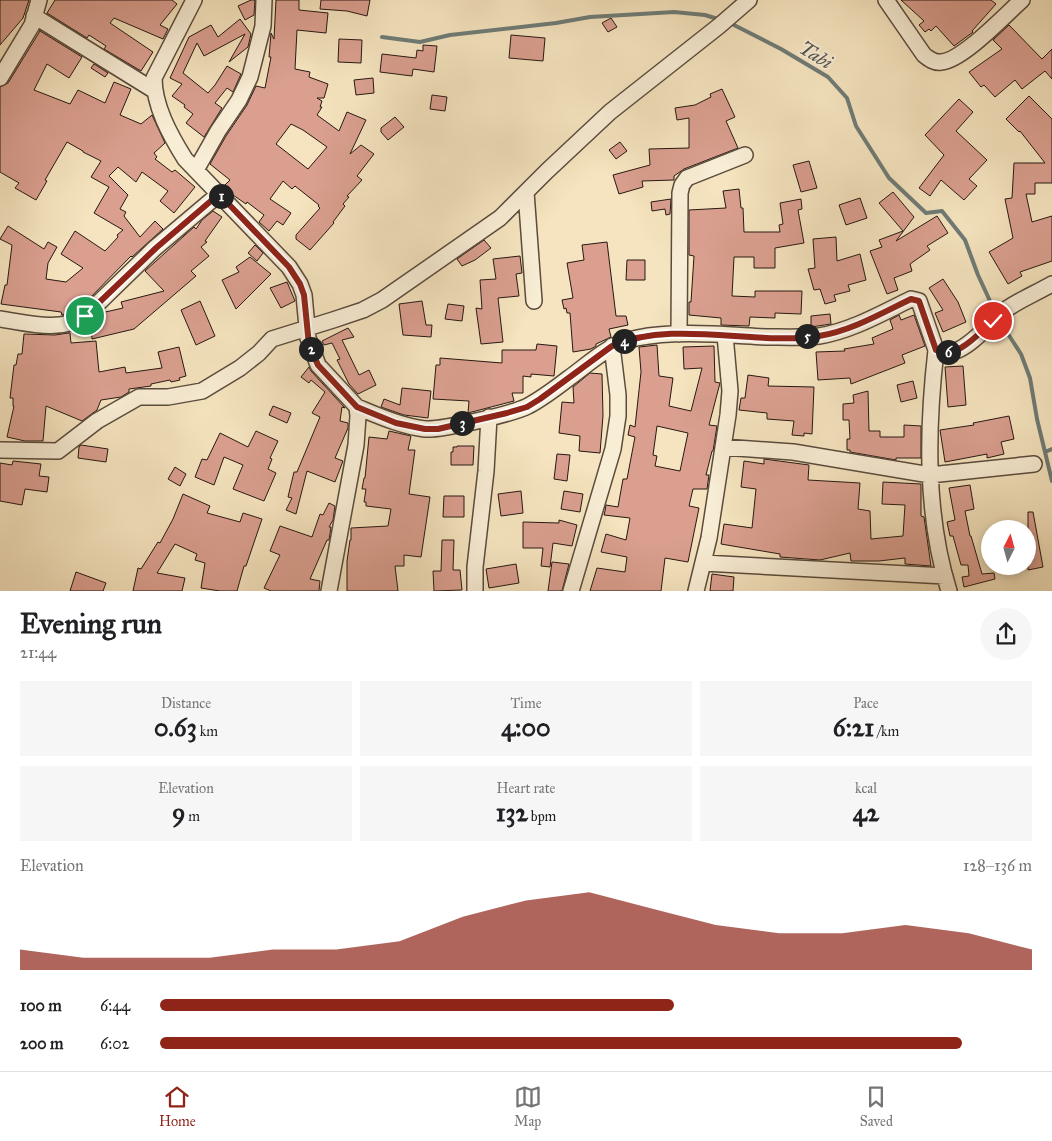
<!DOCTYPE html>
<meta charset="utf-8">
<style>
:root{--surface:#fff;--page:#f6f6f6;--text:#202124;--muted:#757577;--line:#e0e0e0;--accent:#8f2418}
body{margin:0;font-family:"IM FELL Great Primer",serif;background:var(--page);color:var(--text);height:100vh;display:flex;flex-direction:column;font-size:19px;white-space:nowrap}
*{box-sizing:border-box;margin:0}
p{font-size:16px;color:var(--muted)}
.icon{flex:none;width:28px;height:28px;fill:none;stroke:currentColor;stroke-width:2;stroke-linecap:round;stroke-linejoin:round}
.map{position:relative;height:591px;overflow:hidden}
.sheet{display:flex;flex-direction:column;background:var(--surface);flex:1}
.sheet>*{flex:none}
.needle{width:32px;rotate:6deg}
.buttons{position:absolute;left:981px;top:520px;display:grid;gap:10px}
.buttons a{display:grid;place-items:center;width:55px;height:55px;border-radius:50%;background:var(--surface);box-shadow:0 2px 8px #0003;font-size:25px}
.pin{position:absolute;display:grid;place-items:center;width:42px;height:42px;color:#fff;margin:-21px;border:2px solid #fff;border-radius:50%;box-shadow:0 1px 5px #0007}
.km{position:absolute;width:25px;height:25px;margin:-12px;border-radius:50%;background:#222;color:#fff;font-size:14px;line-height:25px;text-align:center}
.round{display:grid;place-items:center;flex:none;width:52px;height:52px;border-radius:26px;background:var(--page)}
.head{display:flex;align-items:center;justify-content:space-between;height:85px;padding:0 20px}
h1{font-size:28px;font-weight:800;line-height:38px}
.figures{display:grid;grid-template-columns:repeat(3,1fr);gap:8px;height:85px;padding:5px 20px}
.figures div{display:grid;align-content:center;border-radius:0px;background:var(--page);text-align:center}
.figures b{font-size:25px;font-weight:800}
.figures small{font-size:14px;font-weight:400}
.figures p{font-size:14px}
.chart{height:140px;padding:10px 20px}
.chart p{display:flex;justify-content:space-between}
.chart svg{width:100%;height:90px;margin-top:5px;fill:var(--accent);opacity:.7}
ul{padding:0 20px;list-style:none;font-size:16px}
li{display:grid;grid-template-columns:80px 60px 1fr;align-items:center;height:38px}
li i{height:12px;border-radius:6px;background:var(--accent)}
.tabs{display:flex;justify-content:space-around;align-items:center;height:70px;border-top:1px solid var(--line);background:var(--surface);font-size:14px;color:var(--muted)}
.tabs a{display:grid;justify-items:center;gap:2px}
.tabs .current{color:var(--accent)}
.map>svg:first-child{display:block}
</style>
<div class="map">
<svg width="1052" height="591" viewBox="0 0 1052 591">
<rect width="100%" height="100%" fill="#f5e4bf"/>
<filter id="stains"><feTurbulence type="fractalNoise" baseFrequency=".004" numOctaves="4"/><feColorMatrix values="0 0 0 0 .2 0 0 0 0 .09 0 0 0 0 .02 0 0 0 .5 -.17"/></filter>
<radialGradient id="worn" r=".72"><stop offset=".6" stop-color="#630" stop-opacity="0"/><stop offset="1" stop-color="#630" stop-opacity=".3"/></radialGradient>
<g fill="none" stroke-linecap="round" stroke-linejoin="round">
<path stroke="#6e7b76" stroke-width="4" d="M 730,23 L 781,49 L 828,77 L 847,98 L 856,126 L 889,178 L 926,213 L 942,211 L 965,240 L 978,275 L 996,314
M 382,37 L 420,42 L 450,35 L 556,23 L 590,17 L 674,12 L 705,15 L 721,20
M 999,320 L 1021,354 L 1030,378 L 1037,419 L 1052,481
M 1045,452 L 1052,449"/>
</g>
<path fill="#da9f8f" stroke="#271812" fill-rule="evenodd" d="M 0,0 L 29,0 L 23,18 L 0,45 Z
M 55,0 L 172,0 L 177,4 L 160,25 L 168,29 L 163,39 L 114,18 L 110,23 L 153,52 L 141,71 L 104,49 L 106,46 L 89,35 L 87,38 L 47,13 Z
M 251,0 L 255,0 L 254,15 L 245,20 L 238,6 Z
M 276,0 L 299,0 L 299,10 L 328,13 L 326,33 L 297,30 L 295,69 L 310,72 L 309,77 L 328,84 L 324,98 L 317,98 L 322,101 L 320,107 L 322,107 L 317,115 L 339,131 L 347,112 L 366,120 L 350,154 L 361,145 L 374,154 L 357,176 L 362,180 L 347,196 L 349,197 L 343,204 L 345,206 L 333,222 L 334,223 L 310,250 L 296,239 L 296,235 L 320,208 L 318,206 L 319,205 L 295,186 L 292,189 L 283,181 L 270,199 L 291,213 L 283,225 L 277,221 L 269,231 L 259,222 L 264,215 L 247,202 L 246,204 L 233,195 L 224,186 L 230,180 L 210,164 L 226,136 L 247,105 L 256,86 L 265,88 L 271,57 L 269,57 L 271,33 L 274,39 ZM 291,124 L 303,130 L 327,147 L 308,169 L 276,144 Z
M 321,0 L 370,0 L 367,16 L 347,11 L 320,9 Z
M 901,0 L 991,0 L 996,4 L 972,31 L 973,32 L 954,46 L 936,26 L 931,31 L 929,29 L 925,32 L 919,25 L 924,21 Z
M 611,18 L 617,27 L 608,32 L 602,23 Z
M 240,19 L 251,34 L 248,47 L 229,62 L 245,34 L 204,56 L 197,43 L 183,73 L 208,93 L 215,85 L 227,66 L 241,74 L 233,92 L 227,88 L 215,103 L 222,108 L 204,137 L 186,123 L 193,114 L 184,107 L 185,105 L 172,96 L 182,84 L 170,78 L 189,37 L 211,25 L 218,37 Z
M 1009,25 L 1042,59 L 1052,49 L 1052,79 L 1045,71 L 1022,89 L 1015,80 L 995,97 L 984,85 L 981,87 L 969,72 L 1002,49 L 993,40 Z
M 40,31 L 82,57 L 69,78 L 47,64 L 34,90 L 70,104 L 78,90 L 105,103 L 114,82 L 131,89 L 120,115 L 141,124 L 152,115 L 165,143 L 154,153 L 157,157 L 155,159 L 172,172 L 175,170 L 195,187 L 174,213 L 160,201 L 168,191 L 142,172 L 136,182 L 118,167 L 109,176 L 128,195 L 120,209 L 126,212 L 124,216 L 140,237 L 155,221 L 163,229 L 132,257 L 131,256 L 83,305 L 62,315 L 61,312 L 1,304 L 5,285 L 7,285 L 12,245 L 0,239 L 8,226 L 44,249 L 48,242 L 57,247 L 48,263 L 46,279 L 66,282 L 83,268 L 61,254 L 75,231 L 105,251 L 118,237 L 117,235 L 123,230 L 94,213 L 109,187 L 91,177 L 101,161 L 83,152 L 83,151 L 67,142 L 45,180 L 47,181 L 36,200 L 15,188 L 19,183 L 0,172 L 0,87 L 8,83 Z
M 511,35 L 545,38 L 543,61 L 509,58 Z
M 339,39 L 362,40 L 361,63 L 338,62 Z
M 423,45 L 437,46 L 434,72 L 413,69 L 412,76 L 380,72 L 382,54 L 416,58 L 417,50 L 423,51 Z
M 94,64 L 108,73 L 105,77 L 91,68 Z
M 373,78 L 374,93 L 356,95 L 354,80 Z
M 722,89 L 735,117 L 726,121 L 738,148 L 684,169 L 674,176 L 674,180 L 642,181 L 643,187 L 619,194 L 613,175 L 650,165 L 649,149 L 689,148 L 689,118 L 677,120 L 675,108 L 695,105 L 711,97 L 710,94 Z
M 432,95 L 447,97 L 445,111 L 430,109 Z
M 1029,96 L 1052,119 L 1052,183 L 1035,183 L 1035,194 L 1026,194 L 1032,222 L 1052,216 L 1052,261 L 1020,272 L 1022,276 L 1008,284 L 989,252 L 1013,238 L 1005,199 L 1012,198 L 1014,163 L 1045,163 L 1020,131 L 1019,132 L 1006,119 Z
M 959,99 L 973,112 L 956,131 L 987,160 L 969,179 L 977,186 L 964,200 L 941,180 L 930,196 L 919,188 L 944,155 L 925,135 Z
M 395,117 L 404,127 L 388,140 L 381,132 L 381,128 Z
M 620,142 L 627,151 L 616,159 L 609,150 Z
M 809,161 L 817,188 L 801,192 L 793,165 Z
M 739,189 L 741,208 L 743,208 L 744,232 L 780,232 L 779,225 L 783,224 L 780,203 L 801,199 L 802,209 L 798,210 L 804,243 L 775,248 L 775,268 L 754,268 L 754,257 L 734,257 L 732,296 L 755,297 L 755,291 L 802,291 L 801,314 L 775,313 L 775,318 L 750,317 L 749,326 L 721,325 L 721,318 L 689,315 L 689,302 L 691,302 L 694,256 L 689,255 L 689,210 L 726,208 L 723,191 Z
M 893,192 L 914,217 L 896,241 L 937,216 L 948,233 L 927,246 L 930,250 L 910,264 L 912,271 L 894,278 L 898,290 L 887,294 L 870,251 L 882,247 L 879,240 L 903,231 L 879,203 Z
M 860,198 L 867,218 L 846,225 L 839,205 Z
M 671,199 L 670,214 L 666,215 L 665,209 L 652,211 L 651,202 Z
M 213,211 L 222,217 L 205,241 L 207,242 L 201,247 L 209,256 L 191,271 L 196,276 L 134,329 L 92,339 L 91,323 L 101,313 L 123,308 L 121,302 L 164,291 L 145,271 L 194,227 L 196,229 L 202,220 Z
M 836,237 L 837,261 L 860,254 L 866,280 L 848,285 L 850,291 L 834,295 L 836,301 L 825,304 L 820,289 L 814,290 L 808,269 L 815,268 L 813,239 Z
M 484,240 L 491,248 L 475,260 L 462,266 L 457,259 Z
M 607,242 L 616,316 L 626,316 L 628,325 L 609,329 L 611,337 L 596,344 L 596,346 L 591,349 L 573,352 L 570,313 L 567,313 L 566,308 L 564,309 L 562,300 L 573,298 L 567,263 L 584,260 L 582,245 Z
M 255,245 L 263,253 L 257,261 L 248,253 Z
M 520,256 L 522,273 L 516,274 L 519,296 L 498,298 L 503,342 L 481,344 L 476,308 L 482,309 L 480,280 L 496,279 L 493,259 Z
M 250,257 L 271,274 L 236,309 L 222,280 L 239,272 L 236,267 Z
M 627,260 L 645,260 L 645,280 L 626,280 Z
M 943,279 L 958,302 L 966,322 L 943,332 L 935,313 L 943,310 L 929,288 Z
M 287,282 L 295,301 L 281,308 L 270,288 Z
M 200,301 L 215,336 L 196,345 L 181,310 Z
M 422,301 L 426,325 L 432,325 L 431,337 L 403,335 L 399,304 Z
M 448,304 L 464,306 L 462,321 L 445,319 Z
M 830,314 L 831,324 L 811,327 L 811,316 Z
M 899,315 L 901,320 L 914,315 L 925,346 L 902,355 L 905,363 L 851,384 L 850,378 L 818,380 L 816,352 L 845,351 L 844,349 L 874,344 L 872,338 L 893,329 L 890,320 Z
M 348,328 L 354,337 L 342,340 L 359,375 L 369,370 L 376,385 L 358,394 L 349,384 L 337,360 L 340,359 L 332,343 L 324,345 L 322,341 Z
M 68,333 L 70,333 L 71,343 L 96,341 L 99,372 L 125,367 L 126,373 L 162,368 L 158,352 L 179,347 L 186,376 L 179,378 L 180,380 L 171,382 L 170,380 L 151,384 L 151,386 L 129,389 L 129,392 L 121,397 L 101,400 L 97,410 L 82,421 L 46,406 L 43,441 L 25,441 L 7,437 L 14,406 L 13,406 L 13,398 L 10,398 L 14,365 L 16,365 L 18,354 L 22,354 L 24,334 L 55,335 Z
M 537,344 L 557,346 L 554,376 L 531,374 L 531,377 L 523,376 L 523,393 L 512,393 L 514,401 L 468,413 L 469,401 L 433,399 L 436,365 L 440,365 L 440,358 L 502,363 L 502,350 L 536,350 Z
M 657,345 L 659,376 L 673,378 L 669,406 L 691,411 L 702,368 L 684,369 L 683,347 L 714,346 L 715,382 L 720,383 L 709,425 L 717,426 L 713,451 L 712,451 L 706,475 L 709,475 L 707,489 L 693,489 L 689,506 L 699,508 L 688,562 L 665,558 L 661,591 L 590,591 L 597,568 L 625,572 L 627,557 L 601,552 L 606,534 L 626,540 L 630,518 L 604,515 L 605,511 L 606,505 L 618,507 L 623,479 L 627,479 L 635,437 L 628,435 L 630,425 L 635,427 L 641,372 L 639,347 ZM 657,426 L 688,433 L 680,471 L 655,466 L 657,456 L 653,455 Z
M 963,366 L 966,405 L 948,407 L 945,367 Z
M 309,367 L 311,371 L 345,408 L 342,407 L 340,421 L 348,423 L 348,428 L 335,458 L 343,461 L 335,482 L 307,471 L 296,514 L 286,510 L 292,498 L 288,497 L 294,472 L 297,472 L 320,417 L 312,413 L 325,392 L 311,380 L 309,383 L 301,377 Z
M 590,373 L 602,374 L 603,416 L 600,453 L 579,451 L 580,436 L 559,433 L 562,402 L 574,403 L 573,387 Z
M 748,375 L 769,378 L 768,386 L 814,387 L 812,434 L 804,433 L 804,436 L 792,435 L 794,421 L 767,419 L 767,413 L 739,410 L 741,398 L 745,398 Z
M 913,381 L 917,398 L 901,402 L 897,385 Z
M 402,388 L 431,391 L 428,418 L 404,415 L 381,407 L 384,399 L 400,405 Z
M 868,391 L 869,431 L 880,431 L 880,437 L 904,437 L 904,425 L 921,426 L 921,458 L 896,458 L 896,460 L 850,452 L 850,450 L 847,450 L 847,439 L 850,439 L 849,420 L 843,420 L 843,404 L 854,403 L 853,395 Z
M 273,406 L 291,413 L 287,423 L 269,415 Z
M 1009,416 L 1014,439 L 1001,442 L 1004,454 L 987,458 L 987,454 L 945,462 L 940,430 L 974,425 L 973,423 Z
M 256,431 L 278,441 L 270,458 L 272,459 L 268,469 L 276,473 L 264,501 L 233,489 L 243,465 L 224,457 L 214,485 L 195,477 L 202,459 L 207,460 L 220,433 L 248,447 Z
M 389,431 L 411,436 L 408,450 L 415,450 L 409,494 L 430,497 L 421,557 L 404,555 L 404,566 L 395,566 L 398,591 L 347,591 L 347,561 L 350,540 L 351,540 L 351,528 L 388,526 L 391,509 L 366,506 L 366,502 L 364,502 L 366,489 L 362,489 L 364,478 L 365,478 L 369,437 L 387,439 Z
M 81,445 L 108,449 L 106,462 L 78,458 L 79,447 Z
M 457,446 L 474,446 L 473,465 L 451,465 L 451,452 L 453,452 L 453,447 L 457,447 Z
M 557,454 L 570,455 L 567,481 L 554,479 Z
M 764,459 L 809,465 L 808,480 L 860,483 L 858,509 L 870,511 L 871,539 L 903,536 L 905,505 L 882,504 L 883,482 L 921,484 L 921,516 L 924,517 L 931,566 L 905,564 L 905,558 L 879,561 L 851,561 L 850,553 L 820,560 L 780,557 L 780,554 L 721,544 L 724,524 L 752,528 L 756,489 L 741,487 L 744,461 L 764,464 Z
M 13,461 L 41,464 L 39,476 L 49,477 L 47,492 L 25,489 L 22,505 L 0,501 L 0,463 L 12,465 Z
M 175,467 L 186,474 L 180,486 L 168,479 Z
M 970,485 L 974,509 L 965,511 L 970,536 L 971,536 L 982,574 L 994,573 L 995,579 L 964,587 L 962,577 L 969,576 L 968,565 L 961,565 L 953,536 L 950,536 L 947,522 L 955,520 L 949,488 Z
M 521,491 L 523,513 L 501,516 L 498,494 Z
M 564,491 L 583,494 L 580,512 L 561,509 Z
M 183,494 L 210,506 L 207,513 L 240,522 L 243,513 L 262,519 L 246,566 L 244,566 L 237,591 L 220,591 L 201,588 L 205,563 L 195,560 L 197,554 L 175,544 L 157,573 L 185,578 L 182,591 L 133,591 L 138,568 L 141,569 L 158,542 L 160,543 L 173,519 Z
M 444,496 L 464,496 L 464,517 L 443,517 Z
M 329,503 L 335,506 L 333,520 L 329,527 L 331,527 L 329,540 L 327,540 L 310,579 L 320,581 L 319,591 L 271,591 L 264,588 L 280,555 L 270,551 L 280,526 L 312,537 L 320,514 L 323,515 Z
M 1028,512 L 1033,512 L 1043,567 L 1028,570 Z
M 559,520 L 577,525 L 572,546 L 553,543 L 550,567 L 541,566 L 543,548 L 523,548 L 523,522 L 559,523 Z
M 442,540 L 454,540 L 453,570 L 460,570 L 462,590 L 434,591 L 433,571 L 441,571 Z
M 552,562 L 569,564 L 562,591 L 548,591 Z
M 516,564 L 519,583 L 489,588 L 486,569 Z
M 76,572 L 106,583 L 103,591 L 70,591 Z
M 712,574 L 734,577 L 733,591 L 710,591 Z"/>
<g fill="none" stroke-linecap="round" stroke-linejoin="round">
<defs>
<path id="minor" d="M 194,0 L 154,78 C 154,106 170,135 185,159 L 289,267 L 300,284 L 304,295 L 308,338 L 318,365 L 357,407 L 358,416 L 356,445 L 329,591
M 886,0 L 924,55 C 929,59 934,63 941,62 C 962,61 1005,15 1022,0
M 34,16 L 155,91
M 0,78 L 32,25 L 39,0
M 196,170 L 218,131 L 239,100 L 250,77 L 263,26 L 264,0
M 526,192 L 534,301
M 0,319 C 28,323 60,333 85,316 L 155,248 L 219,194
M 679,334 L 680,193 L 682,185 L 687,178 L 745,155
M 936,350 C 927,429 925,514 949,591
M 357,407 C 379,416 401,426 425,429 C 443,430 512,414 528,406 C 543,398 556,388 569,378 C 591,362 610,343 637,338 C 677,330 725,335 766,337 C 783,337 802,338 819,336 C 851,331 882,313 911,299 L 919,301 L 936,350 C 942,354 951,353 958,350 C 976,342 992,320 1008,308 C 1022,299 1038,292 1052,284
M 723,447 L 793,452 L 930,475 L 1034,464
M 0,450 L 58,451 L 97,421 L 139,397 L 168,397 L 202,391 L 240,368 L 259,353 L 272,339 L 333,320 L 363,310 L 382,300 L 500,218 L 547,171 L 610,112 L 719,26 L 749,0
M 703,563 L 945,576
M 475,591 L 475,567 L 486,471 L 489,417
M 571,591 L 613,449 L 618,416 L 618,395 L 612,346
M 696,591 L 709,538 L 728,415 L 730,391 L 725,335"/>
</defs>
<use href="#minor" stroke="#5a4b3d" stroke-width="18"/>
<use href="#minor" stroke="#f8edd5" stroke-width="15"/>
</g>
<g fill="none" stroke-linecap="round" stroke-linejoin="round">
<defs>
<path id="route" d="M 85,316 L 156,248 L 219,194 L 289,267 L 300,284 L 304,295 L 309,345 L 318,365 L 357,407 L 396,423 L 425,429 L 438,429 L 507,413 L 527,407 L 540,399 L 612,346 C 674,319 754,346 819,336 C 851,331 882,313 911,299 L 919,301 L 936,350 C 955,362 980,332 993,321"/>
</defs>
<use href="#route" stroke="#fff" stroke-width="10"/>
<use href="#route" stroke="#8f2418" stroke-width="6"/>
</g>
<g text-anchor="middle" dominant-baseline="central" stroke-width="4.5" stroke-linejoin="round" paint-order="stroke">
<g font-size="19" font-style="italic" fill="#50524c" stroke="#f8edd5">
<text transform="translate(816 55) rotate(31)">Tabi</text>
</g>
</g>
<rect width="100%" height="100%" filter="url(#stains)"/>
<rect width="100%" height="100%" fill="url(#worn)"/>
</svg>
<div class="buttons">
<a><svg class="needle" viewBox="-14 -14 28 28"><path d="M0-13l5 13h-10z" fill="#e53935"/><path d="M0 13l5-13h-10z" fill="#757577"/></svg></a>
</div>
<div class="pin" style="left:85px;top:316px;background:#1e9e55"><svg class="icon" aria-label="arrive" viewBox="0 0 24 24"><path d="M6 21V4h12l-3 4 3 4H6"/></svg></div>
<div class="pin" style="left:993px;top:321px;background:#d93025"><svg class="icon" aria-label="check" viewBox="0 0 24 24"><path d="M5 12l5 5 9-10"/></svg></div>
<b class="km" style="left:221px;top:196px">1</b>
<b class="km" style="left:311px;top:349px">2</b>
<b class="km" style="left:462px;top:423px">3</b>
<b class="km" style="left:624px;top:341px">4</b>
<b class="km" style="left:807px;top:336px">5</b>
<b class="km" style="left:948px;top:352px">6</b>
</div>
<section class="sheet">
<div class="head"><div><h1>Evening run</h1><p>21:44</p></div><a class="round"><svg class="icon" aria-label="share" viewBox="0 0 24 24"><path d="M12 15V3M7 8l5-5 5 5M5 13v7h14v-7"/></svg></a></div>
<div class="figures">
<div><p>Distance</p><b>0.63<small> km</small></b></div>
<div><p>Time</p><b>4:00</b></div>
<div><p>Pace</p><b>6:21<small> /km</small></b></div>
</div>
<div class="figures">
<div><p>Elevation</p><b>9<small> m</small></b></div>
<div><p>Heart rate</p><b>132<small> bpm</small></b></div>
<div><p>kcal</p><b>42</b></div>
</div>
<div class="chart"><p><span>Elevation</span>128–136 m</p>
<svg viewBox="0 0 160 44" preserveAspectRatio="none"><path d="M0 44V34L10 38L20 38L30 38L40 34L50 34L60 30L70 18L80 10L90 6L100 14L110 22L120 26L130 26L140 22L150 26L160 34V44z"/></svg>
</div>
<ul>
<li><b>100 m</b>6:44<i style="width:59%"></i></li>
<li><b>200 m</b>6:02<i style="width:92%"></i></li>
</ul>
</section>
<nav class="tabs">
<a class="current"><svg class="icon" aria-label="home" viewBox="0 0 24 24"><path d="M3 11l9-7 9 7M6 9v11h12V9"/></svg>Home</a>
<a><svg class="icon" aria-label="map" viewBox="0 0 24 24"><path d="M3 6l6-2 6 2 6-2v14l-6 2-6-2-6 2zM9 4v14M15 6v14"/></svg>Map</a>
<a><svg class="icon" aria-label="saved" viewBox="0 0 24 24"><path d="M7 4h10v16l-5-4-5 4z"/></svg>Saved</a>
</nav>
